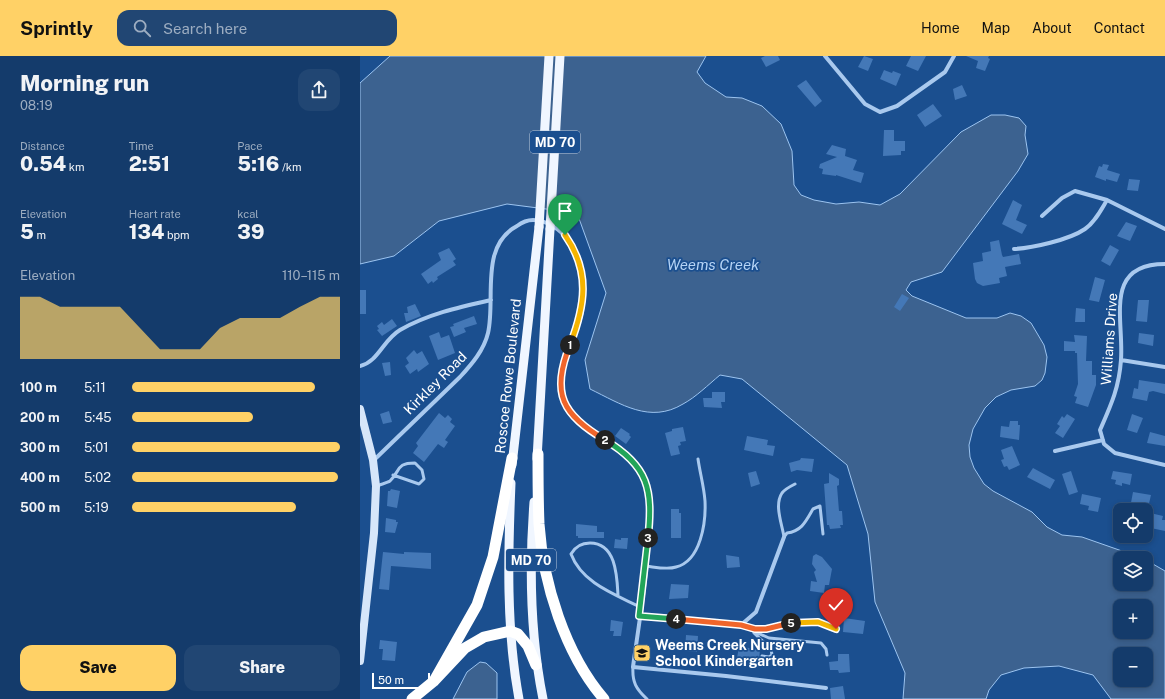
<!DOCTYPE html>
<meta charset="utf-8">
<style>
:root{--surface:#143b6b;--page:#214673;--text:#f1f3f6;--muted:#9dadc1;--line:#33557e;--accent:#ffd166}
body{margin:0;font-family:"Public Sans",sans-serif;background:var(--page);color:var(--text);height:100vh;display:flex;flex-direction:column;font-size:15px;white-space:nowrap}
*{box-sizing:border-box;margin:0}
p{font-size:13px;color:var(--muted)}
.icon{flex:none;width:22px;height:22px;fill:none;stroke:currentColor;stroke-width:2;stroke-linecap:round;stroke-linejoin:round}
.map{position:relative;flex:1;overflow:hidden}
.drawer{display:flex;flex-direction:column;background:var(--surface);width:360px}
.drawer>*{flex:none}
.fabs{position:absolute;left:753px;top:447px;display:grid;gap:8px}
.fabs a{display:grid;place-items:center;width:40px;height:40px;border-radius:8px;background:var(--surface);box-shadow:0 2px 6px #0003,0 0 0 1px var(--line);font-size:20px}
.scale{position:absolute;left:12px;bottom:10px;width:58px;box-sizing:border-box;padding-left:4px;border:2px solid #fff;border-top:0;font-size:11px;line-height:14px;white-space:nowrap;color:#fff;-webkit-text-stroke:3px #1b4f8f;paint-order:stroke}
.pin{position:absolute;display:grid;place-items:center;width:34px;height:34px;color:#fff;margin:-41px -17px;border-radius:50% 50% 50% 0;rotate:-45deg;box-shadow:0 0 4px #0007}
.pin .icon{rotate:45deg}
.km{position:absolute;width:20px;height:20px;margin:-10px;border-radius:50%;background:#222;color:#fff;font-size:11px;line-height:20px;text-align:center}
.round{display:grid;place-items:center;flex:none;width:42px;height:42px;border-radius:12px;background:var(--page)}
.head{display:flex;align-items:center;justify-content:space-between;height:68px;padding:0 20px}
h1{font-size:22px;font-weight:800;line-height:30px}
.metrics{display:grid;grid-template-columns:repeat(3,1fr);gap:6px;height:68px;padding:4px 20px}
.metrics div{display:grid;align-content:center}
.metrics b{font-size:20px;font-weight:800}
.metrics small{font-size:11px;font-weight:400}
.metrics p{font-size:11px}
.chart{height:112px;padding:8px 20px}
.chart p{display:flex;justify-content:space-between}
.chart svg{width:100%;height:72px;margin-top:4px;fill:var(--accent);opacity:.7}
.button{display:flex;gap:8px;margin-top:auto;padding:8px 20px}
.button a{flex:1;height:46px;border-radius:12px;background:var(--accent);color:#111;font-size:16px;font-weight:800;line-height:46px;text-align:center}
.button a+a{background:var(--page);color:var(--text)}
ul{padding:0 20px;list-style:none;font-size:13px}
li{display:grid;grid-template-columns:64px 48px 1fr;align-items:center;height:30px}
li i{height:10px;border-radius:5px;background:var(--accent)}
header{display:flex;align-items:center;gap:24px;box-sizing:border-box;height:56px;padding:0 20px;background:var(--accent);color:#111}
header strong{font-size:19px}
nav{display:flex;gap:22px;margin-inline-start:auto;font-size:14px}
.search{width:280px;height:36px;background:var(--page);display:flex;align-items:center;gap:10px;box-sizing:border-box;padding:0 14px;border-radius:12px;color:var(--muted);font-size:15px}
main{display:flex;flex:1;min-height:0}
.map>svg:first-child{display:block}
</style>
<header>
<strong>Sprintly</strong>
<div class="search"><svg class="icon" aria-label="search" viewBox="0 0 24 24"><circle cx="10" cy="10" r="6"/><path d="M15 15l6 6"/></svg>Search here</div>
<nav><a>Home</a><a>Map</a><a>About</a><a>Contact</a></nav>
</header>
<main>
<section class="drawer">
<div class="head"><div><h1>Morning run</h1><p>08:19</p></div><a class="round"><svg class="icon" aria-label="share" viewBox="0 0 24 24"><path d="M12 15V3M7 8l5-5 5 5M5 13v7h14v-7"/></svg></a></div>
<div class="metrics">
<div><p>Distance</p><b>0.54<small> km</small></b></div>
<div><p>Time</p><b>2:51</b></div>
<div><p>Pace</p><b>5:16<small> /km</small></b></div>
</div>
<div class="metrics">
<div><p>Elevation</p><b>5<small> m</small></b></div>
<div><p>Heart rate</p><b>134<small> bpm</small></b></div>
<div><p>kcal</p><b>39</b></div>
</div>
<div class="chart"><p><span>Elevation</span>110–115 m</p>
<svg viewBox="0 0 160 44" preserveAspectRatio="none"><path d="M0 44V6L10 6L20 12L30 12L40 12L50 12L60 25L70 38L80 38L90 38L100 25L110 19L120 19L130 19L140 12L150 6L160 6V44z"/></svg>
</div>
<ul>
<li><b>100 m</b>5:11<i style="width:88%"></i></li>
<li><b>200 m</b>5:45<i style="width:58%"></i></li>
<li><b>300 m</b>5:01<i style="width:100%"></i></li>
<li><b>400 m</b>5:02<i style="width:99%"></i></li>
<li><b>500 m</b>5:19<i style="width:79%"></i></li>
</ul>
<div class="button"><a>Save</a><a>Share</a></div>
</section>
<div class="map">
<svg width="805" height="643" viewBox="0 0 805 643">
<rect width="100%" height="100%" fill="#1b4f8f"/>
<path fill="#3c6290" stroke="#9cc4f0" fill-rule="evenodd" d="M 30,0 L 346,0 L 337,16 L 345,27 L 366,41 L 382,42 L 402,50 L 421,68 L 432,95 L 434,129 L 441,139 L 454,144 L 476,148 L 499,146 L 520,149 L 540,138 L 601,76 L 631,59 L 645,59 L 659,62 L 666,70 L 665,79 L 668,98 L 658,115 L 582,216 L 551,226 L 546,234 L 552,240 L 606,262 L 637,262 L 650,257 L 661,260 L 671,267 L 684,289 L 687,301 L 685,317 L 682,324 L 675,330 L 651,334 L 636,341 L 625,352 L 613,373 L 609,389 L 610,401 L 614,412 L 624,428 L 633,435 L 672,456 L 687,471 L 702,479 L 722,481 L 782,502 L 760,502 L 760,528 L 786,528 L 786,504 L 805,515 L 805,643 L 751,643 L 733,619 L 699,610 L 664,612 L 641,619 L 629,634 L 626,643 L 543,643 L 545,617 L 515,546 L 508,478 L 487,409 L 382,323 L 360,319 C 348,329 336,341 323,348 C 290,368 261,348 230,333 L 225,304 L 246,237 L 217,157 L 147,148 L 79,165 L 34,200 L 0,208 L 0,27 ZM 760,550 L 786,550 L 786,576 L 760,576 ZM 760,598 L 786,598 L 786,624 L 760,624 Z
M 120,606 L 126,607 L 137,617 L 137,643 L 93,643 L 107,616 Z"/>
<path fill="#4478b7" d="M 405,0 L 418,0 L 420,4 L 406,11 L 401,2 Z
M 504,0 L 513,3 L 508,15 L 498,11 Z
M 551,0 L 566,0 L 558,15 L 546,10 Z
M 606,0 L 629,0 L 628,2 L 630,3 L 625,15 L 616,12 L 618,5 Z
M 524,14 L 532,17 L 533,15 L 541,18 L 536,30 L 520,23 Z
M 446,24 L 462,45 L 455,51 L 437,30 Z
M 602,29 L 607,40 L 595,44 L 593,33 Z
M 573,48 L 582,60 L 565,71 L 557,59 Z
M 524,74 L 534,74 L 534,85 L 545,85 L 545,95 L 541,95 L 541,99 L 523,100 Z
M 472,89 L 486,93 L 485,100 L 497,104 L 493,114 L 504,117 L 501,127 L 476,119 L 476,120 L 462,118 L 463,113 L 459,112 L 460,108 L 477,101 L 466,98 Z
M 743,108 L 749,109 L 747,114 L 760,118 L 757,126 L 746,123 L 746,125 L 735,121 L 739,110 L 742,111 Z
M 769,123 L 780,124 L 778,135 L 767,134 Z
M 653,144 L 662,149 L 656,164 L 667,169 L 662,178 L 642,168 Z
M 766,166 L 777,170 L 770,185 L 757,180 Z
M 639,184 L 642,199 L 643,201 L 659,198 L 661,208 L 645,211 L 647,220 L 639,222 L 640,227 L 623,230 L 617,227 L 615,223 L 613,207 L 623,205 L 622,197 L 631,195 L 630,186 Z
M 750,189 L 759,194 L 750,210 L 741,205 Z
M 89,192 L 96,203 L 93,205 L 96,209 L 77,221 L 78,223 L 73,227 L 72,225 L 68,228 L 61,218 L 81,204 L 78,197 Z
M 735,221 L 745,224 L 739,246 L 729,244 Z
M 0,234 L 6,234 L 6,258 L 0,258 Z
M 542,238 L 549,242 L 540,255 L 534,251 Z
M 778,244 L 789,244 L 787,266 L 776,265 Z
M 55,248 L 61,260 L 46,266 L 44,257 L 48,257 L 47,251 Z
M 716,252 L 725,253 L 725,266 L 715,266 Z
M 114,260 L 117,268 L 104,272 L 106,276 L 94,281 L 90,271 L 94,270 L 93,268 Z
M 32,263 L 37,270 L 22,280 L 17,274 L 19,273 L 17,270 L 22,266 L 24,269 Z
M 79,276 L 81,282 L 89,279 L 95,297 L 78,304 L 69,280 Z
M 779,277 L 794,279 L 793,290 L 778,287 Z
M 714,279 L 727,280 L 726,305 L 732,305 L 732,319 L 736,319 L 736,329 L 728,351 L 715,347 L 717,341 L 714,340 L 718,328 L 717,297 L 715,297 L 715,295 L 704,295 L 704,285 L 715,286 Z
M 54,294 L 57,298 L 62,295 L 69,308 L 58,316 L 57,313 L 50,318 L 45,310 L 49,307 L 46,302 Z
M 30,306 L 31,319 L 25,320 L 22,307 Z
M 779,324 L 805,328 L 805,338 L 793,335 L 789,336 L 787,345 L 772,342 L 774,332 L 778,333 Z
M 352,336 L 365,336 L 365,346 L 361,346 L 362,352 L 344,351 L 343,342 L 352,342 Z
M 29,355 L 32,366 L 23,368 L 20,358 Z
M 79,357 L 85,362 L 88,359 L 92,363 L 90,366 L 95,370 L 85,384 L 88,386 L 84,392 L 78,388 L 64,406 L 53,397 L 58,390 L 56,387 Z
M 707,358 L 715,363 L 703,382 L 695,377 L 700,370 L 697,368 L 702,360 L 704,362 Z
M 772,358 L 783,362 L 777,377 L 767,374 Z
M 650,365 L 658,365 L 658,369 L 660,369 L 659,384 L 640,381 L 641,370 L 649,371 Z
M 323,371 L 326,385 L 320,386 L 321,389 L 318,390 L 320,398 L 311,400 L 305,377 L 312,375 L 312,373 Z
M 261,372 L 270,378 L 269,379 L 271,381 L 266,388 L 255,380 Z
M 790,376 L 805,380 L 805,390 L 787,387 Z
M 387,380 L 408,384 L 407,389 L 415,390 L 413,400 L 384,394 Z
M 652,390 L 660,409 L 649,414 L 647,410 L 644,411 L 641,404 L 644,403 L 641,394 Z
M 441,402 L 454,403 L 452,416 L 437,414 L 431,416 L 429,407 L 440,404 Z
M 673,412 L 695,424 L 690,433 L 667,421 Z
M 396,415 L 400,428 L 391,431 L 388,417 Z
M 711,415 L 718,436 L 709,439 L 702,418 Z
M 753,415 L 772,418 L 770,429 L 762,427 L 762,430 L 755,428 L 756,424 L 751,423 Z
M 469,417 L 479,423 L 479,429 L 477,430 L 479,455 L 482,455 L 483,469 L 480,469 L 481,472 L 470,473 L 469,469 L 467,469 L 464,428 L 469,427 Z
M 31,433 L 40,435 L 37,452 L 27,450 L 28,435 L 30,435 Z
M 773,436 L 791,439 L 787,456 L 770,452 Z
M 722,438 L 741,442 L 738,456 L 728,454 L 729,450 L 720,448 Z
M 311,453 L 319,453 L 319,457 L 321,457 L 321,482 L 311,482 Z
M 786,456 L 803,460 L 802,464 L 805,464 L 805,475 L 786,471 Z
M 26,462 L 36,464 L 36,466 L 38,466 L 35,477 L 25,476 Z
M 216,468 L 237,470 L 237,476 L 244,476 L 244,482 L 218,482 L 218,480 L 216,480 Z
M 261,482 L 268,482 L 267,493 L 254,492 L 255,483 L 261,484 Z
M 23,496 L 44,498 L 44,496 L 71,497 L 71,513 L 31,510 L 29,534 L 19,533 Z
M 456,498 L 462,501 L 472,513 L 469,529 L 465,529 L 464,537 L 450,535 L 451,525 L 457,526 L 454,516 L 456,514 L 452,508 L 453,500 Z
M 366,499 L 379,501 L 380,511 L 367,512 Z
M 311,528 L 329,529 L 328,542 L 309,543 Z
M 484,562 L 505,565 L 503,578 L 483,576 Z
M 251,564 L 263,566 L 261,580 L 253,580 L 254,575 L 250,575 Z
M 326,579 L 338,580 L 337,596 L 325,595 Z
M 20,584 L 37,586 L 35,605 L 22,604 L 23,593 L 19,593 Z
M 379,591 L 400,593 L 399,605 L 377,602 Z
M 478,598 L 489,598 L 490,616 L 479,617 L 478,614 L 470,614 L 469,606 L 478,605 Z
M 483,630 L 485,643 L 471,643 L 470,632 Z"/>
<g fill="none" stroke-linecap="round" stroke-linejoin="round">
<path stroke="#a9c9ee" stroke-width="3" d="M 17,430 C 21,428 27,427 30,425 C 41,414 36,407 55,407 L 62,414 L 64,423 L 59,428 L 33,419
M 424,481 L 427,477 C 442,475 446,465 453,453 L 460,450 L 463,478
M 424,481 C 422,468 414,449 422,437 C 425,433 431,430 435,428
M 285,510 C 295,511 307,514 316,511 C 341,505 346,466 345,445 C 344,431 340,417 338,403
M 258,539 C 257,520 256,487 230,487 C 222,487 215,491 211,498 C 222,527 254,538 280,551
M 381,569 L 395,573 L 406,573 L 424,567 L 458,566 L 476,573
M 384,571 L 409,582 L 461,587 L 466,593 L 467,599
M 394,577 L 411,593 L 412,599 L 409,601 L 402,600
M 273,611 C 272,626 276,633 287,643"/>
<path stroke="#a9c9ee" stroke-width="4" d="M 465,0 L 505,48 L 520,56 L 537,50 L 585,16 L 594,0
M 682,160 L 702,142 L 715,135 L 747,144 L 805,173
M 654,193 C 672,192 709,184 725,173 C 735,166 741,154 747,144
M 805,208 C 743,208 764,263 761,304 C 759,332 751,349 740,374 L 744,388 L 755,397 L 805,409
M 761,304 L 805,311
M 0,310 C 18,306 23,284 40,274 C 68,258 100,251 131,244
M 695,395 L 743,384
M 14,404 L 100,321 C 112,308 124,294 128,277 C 136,243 119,190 157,170 C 161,167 167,164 173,164 C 187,164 201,174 208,184 C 225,209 228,245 217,272 C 208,293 195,316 202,340 C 212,372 245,379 268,400 C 274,406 281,414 285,422 C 299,453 278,572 273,611 L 366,620 L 466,632
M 279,560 L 381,569 L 396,556 L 424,481"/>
<path stroke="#d6e6fa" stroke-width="8" d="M 0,353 L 13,404 L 16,430 L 14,477 L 0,605"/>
<path stroke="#f0f6ff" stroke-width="9" d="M 177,403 L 190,173
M 152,409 L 179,171
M 151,427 C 148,499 146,573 159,643
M 174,446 C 169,512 170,578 183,643"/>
<path stroke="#fff" stroke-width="11" d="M 178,398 C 178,422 178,445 179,468 C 183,527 205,598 244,643
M 74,625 L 117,549 L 133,501 L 152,402
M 52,643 L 74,625 L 105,592 L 124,581 L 150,575 L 158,578 L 168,590 L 176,609"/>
<path stroke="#f0f6ff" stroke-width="9" d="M 179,171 L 189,0
M 190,173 L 200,0"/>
</g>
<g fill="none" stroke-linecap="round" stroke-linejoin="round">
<defs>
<path id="split-1" d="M 205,179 C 231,216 225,250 210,289"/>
<path id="split-2" d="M 210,289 C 190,338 203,359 245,384"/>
<path id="split-3" d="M 245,384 C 289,410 293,434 288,482"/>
<path id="split-4" d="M 288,482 L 279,560 L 316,563"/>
<path id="split-5" d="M 316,563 L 381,569 L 395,573 L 406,573 L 431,567"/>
<path id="split-6" d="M 431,567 L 458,566 L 476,573"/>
</defs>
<use href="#split-1" stroke="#fff" stroke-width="8"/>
<use href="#split-2" stroke="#fff" stroke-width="8"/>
<use href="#split-3" stroke="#fff" stroke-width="8"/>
<use href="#split-4" stroke="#fff" stroke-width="8"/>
<use href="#split-5" stroke="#fff" stroke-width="8"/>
<use href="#split-6" stroke="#fff" stroke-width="8"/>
<use href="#split-1" stroke="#f5b400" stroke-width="5"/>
<use href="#split-2" stroke="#f0652b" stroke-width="5"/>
<use href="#split-3" stroke="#22a559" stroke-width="5"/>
<use href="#split-4" stroke="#22a559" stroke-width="5"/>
<use href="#split-5" stroke="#f0652b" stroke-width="5"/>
<use href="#split-6" stroke="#f5b400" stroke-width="5"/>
</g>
<defs>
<symbol id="school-square" viewBox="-11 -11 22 22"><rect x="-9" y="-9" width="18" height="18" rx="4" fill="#ffd166" stroke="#1b4f8f"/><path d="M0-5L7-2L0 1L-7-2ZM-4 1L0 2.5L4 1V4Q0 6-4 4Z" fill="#111"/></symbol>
</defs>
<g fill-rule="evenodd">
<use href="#school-square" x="272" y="587" width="20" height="20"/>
</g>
<g text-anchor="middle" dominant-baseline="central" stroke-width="3.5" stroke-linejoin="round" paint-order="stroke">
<g fill="#1b4f8f" stroke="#bbcadd" stroke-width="1">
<rect x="170" y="75" width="50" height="22" rx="3"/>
<rect x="146" y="493" width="50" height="22" rx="3"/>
</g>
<g font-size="13" font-weight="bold" fill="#fff">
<text x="195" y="86">MD 70</text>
<text x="171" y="504">MD 70</text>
</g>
<g font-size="14" fill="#fff" stroke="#1b4f8f">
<text transform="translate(749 283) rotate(-86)">Williams Drive</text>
<text transform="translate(148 320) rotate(-84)">Roscoe Rowe Boulevard</text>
<text transform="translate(75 327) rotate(-45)">Kirkley Road</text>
</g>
<g font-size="14" font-weight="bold" fill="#fff" stroke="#1b4f8f" text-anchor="start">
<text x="295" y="589">Weems Creek Nursery<tspan x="295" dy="16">School Kindergarten</tspan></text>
</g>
<g font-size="15" font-style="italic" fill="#b5d3f5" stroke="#1b4f8f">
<text x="353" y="208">Weems Creek</text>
</g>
</g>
</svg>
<div class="fabs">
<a><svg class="icon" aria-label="locate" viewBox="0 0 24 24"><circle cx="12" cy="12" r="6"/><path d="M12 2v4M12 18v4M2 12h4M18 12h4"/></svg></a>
<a><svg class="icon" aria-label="layers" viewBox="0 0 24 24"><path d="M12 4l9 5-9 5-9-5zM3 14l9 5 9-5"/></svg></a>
<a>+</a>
<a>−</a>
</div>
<div class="scale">50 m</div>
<div class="pin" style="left:205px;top:179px;background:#1e9e55"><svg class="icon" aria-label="arrive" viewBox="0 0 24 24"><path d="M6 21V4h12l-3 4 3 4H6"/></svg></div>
<div class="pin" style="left:476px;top:573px;background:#d93025"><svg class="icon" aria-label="check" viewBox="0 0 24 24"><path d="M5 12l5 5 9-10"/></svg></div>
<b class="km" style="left:210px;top:289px">1</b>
<b class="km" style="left:245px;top:384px">2</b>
<b class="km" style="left:288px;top:482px">3</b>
<b class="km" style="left:316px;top:563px">4</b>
<b class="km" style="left:431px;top:567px">5</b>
</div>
</main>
